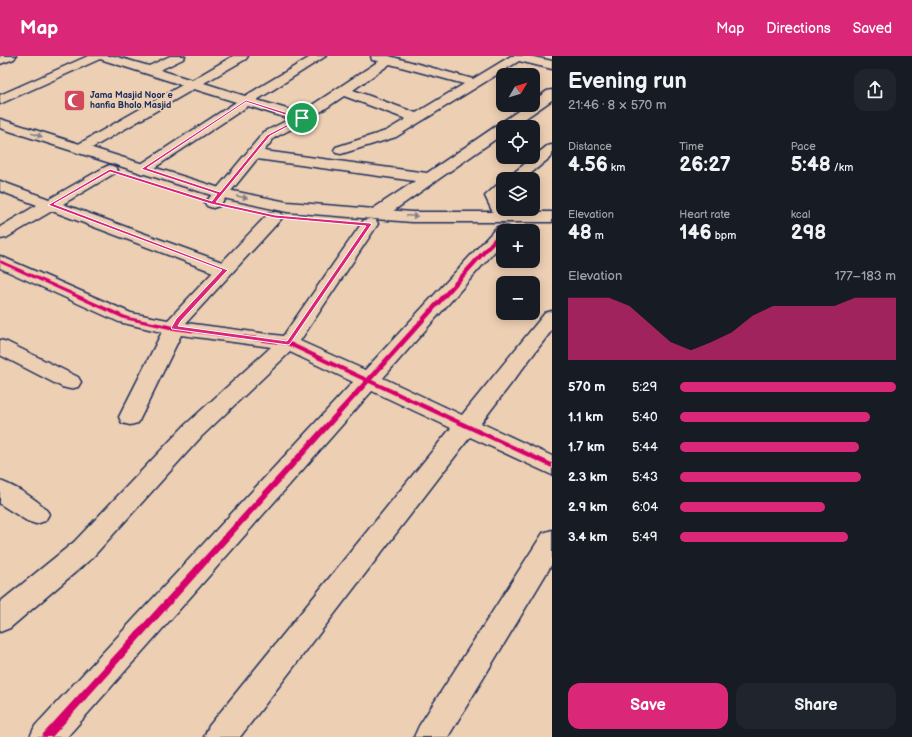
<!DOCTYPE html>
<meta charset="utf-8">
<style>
:root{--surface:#171b24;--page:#20242c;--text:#f1f3f6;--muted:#9ea1a6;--accent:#db2777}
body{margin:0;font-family:"Balsamiq Sans",sans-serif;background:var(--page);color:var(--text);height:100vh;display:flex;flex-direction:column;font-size:15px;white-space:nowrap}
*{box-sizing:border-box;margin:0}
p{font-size:13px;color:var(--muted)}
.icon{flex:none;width:22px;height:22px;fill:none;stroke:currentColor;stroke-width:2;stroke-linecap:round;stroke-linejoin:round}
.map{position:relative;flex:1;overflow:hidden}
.sheet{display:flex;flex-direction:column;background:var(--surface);width:360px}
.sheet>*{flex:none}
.needle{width:26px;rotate:52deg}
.buttons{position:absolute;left:496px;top:12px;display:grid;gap:8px}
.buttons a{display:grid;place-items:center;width:44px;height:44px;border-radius:8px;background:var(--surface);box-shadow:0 2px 10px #0003;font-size:20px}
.pin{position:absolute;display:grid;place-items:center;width:34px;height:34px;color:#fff;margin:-17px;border:2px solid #fff;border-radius:50%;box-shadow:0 1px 4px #0007}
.round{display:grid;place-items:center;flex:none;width:42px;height:42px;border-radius:12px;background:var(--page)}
.summary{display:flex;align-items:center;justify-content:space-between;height:68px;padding:0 16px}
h1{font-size:22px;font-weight:700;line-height:30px}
.figures{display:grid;grid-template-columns:repeat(3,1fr);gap:6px;height:68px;padding:4px 16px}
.figures div{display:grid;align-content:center}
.figures b{font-size:20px;font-weight:700}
.figures small{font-size:11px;font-weight:400}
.figures p{font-size:11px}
.chart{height:112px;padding:8px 16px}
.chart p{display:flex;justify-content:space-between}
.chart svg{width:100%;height:72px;margin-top:4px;fill:var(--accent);opacity:.7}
.action{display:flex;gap:8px;margin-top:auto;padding:8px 16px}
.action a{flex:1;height:46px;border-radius:12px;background:var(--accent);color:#fff;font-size:16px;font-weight:700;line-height:46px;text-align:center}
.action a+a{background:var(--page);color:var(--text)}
ul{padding:0 16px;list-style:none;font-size:13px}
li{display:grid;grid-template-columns:64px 48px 1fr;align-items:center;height:30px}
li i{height:10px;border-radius:5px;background:var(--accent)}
header{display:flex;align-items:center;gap:24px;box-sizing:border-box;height:56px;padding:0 20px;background:var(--accent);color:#fff}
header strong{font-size:19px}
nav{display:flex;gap:22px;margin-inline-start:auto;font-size:14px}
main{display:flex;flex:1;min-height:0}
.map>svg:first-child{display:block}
</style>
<header>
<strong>Map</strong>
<nav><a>Map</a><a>Directions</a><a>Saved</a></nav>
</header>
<main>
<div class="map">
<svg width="552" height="681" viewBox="0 0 552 681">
<rect width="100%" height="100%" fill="#edcfb3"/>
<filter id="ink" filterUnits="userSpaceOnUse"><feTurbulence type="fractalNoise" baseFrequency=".025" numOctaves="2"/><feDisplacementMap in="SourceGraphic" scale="8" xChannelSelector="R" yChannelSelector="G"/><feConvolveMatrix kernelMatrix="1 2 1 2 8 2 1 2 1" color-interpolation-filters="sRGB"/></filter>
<g filter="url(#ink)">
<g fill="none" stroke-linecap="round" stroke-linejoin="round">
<defs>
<path id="street" d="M 88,0 L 114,0 L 149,10 L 170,0 L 185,0 L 183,3 L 160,14 L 192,24 L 233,0 L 248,0 L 246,3 L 204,27 L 245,40 L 312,0 L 326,0 L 257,44 L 300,57 L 379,5 L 372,4 L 371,0 L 389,0 L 473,23 L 511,0 L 529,0 L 552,5 L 552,13 L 519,5 L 396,81 L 341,98 L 336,97 L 334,94 L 336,91 L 386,75 L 406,63 L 344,40 L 307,65 L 274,82 L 264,95 L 427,117 L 527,49 L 533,49 L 533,45 L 547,35 L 552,34 L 552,44 L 513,71 L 503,71 L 503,78 L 383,162 L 377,163 L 371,162 L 369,158 L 371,154 L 415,125 L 257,103 L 219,150 L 213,152 L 207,150 L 205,147 L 264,76 L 290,63 L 248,50 L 148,116 L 143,118 L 138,116 L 135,113 L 138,110 L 236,46 L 194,33 L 85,96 L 80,97 L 75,96 L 73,93 L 75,90 L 182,29 L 100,3 L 0,48 L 0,39 ZM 390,8 L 464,28 L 416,57 L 353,34 Z
M 552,89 L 552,100 L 524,123 L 506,123 L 547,90 Z
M 110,109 L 115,111 L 118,114 L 115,117 L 63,148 L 222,206 L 269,157 L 275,156 L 281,157 L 283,161 L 186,267 L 283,280 L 364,164 L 370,163 L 376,164 L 378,168 L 300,285 L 365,314 L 497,171 L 503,170 L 509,171 L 512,175 L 503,175 L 503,186 L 383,322 L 462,359 L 545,257 L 552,255 L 552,274 L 481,367 L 552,400 L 552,419 L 470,381 L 240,681 L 204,681 L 209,670 L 451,372 L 372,335 L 67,681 L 30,681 L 35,670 L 353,326 L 290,296 L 201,381 L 92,502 L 10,572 L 0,576 L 0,546 L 74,486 L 185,369 L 271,291 L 181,279 L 138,367 L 130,369 L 122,367 L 119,361 L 162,276 L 119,266 L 0,212 L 0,200 L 131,257 L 168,264 L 213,216 L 52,155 L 6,182 L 0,183 L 0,171 L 37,149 L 0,135 L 0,125 L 49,143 L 105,111 Z
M 503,127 L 503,140 L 502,141 L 503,153 L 507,153 L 511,161 L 509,165 L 503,166 L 497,165 L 485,140 L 497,129 Z
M 0,284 L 7,286 L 78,321 L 81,326 L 78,331 L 70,333 L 62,331 L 0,299 Z
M 0,425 C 14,430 42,445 49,458 L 45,465 L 36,468 L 27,465 L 0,448 Z
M 552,474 L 552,508 L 448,681 L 414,681 L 419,670 L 543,477 Z"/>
<path id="secondary" d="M 0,0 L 16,0 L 14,3 L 0,8 Z
M 0,63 L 223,133 L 287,146 L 412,156 L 552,156 L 552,166 L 412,166 L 287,156 L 214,140 L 0,72 Z"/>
</defs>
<use href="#street" stroke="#1b2f5e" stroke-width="3"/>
<use href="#secondary" stroke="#1b2f5e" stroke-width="3"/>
<use href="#street" fill="#edcfb3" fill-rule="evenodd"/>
<use href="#secondary" fill="#edcfb3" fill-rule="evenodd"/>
<defs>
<path id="cycleway" d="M 501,174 L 505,174 L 505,175 L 503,175 L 503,178 L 372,324 L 552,407 L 552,412 L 369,327 L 52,681 L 42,681 L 43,678 L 364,325 L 287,289 L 174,274 L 124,263 L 0,207 L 0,204 L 128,261 L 174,270 L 288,285 L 367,322 Z"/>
</defs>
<use href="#cycleway" stroke="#edcfb3" stroke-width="2"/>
<use href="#cycleway" fill="#d6006c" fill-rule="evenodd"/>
</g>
<defs><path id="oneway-solid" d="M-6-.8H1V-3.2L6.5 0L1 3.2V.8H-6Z"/></defs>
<g fill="#847f88">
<use href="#oneway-solid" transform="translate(37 79) rotate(18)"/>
<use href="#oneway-solid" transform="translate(242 141) rotate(11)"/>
<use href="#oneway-solid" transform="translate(412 160) rotate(2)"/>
</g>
</g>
<path fill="#db2777" stroke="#fff" fill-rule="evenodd" d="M 246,44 L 304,62 L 270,80 L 216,146 L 275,159 L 370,167 L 372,168 L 290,288 L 288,289 L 172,273 L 171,272 L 176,263 L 222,214 L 48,149 L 110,113 L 212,145 L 217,138 L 141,113 ZM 246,46 L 298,63 L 267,79 L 220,136 L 147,112 ZM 110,116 L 211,148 L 275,162 L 366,170 L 287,285 L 178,270 L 181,265 L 228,214 L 54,148 Z"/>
<defs>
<symbol id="mosque-square" viewBox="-11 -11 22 22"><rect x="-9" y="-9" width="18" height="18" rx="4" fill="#d1495b" stroke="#edcfb3"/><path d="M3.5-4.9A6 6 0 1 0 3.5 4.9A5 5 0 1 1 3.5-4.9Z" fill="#fff"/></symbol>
</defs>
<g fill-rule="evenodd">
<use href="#mosque-square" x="62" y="32" width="25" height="25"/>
</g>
<g text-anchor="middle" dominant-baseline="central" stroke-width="3.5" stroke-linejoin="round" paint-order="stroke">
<g font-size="9" font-weight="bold" fill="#1b2f5e" stroke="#edcfb3" text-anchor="start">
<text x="90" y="39">Jama Masjid Noor e<tspan x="90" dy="10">hanfia Bholo Masjid</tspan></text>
</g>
</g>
</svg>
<div class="buttons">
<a><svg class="needle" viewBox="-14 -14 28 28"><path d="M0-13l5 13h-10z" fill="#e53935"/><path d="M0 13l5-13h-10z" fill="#9ea1a6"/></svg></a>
<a><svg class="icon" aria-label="locate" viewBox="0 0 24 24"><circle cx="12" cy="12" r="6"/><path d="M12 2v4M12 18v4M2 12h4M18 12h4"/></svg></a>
<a><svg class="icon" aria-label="layers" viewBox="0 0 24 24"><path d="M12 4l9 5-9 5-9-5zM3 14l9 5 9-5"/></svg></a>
<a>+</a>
<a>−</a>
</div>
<div class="pin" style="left:302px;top:62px;background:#1e9e55"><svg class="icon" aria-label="arrive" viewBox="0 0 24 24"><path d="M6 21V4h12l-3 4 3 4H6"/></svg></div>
</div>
<section class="sheet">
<div class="summary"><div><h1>Evening run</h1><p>21:46 · 8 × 570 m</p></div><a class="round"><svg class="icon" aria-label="share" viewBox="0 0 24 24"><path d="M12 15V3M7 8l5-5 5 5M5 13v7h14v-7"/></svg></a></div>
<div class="figures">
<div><p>Distance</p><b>4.56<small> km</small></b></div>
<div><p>Time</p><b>26:27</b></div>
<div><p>Pace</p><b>5:48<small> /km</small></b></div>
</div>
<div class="figures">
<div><p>Elevation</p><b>48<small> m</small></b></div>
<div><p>Heart rate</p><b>146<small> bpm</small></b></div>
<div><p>kcal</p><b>298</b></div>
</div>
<div class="chart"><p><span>Elevation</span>177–183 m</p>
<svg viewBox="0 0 160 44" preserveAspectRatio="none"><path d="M0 44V6L10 6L20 6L30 11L40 22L50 33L60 38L70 33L80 27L90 17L100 11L110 11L120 11L130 11L140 6L150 6L160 6V44z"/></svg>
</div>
<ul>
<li><b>570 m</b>5:29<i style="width:100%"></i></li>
<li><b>1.1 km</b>5:40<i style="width:88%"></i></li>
<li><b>1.7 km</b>5:44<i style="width:83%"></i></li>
<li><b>2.3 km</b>5:43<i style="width:84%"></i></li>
<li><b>2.9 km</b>6:04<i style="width:67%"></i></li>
<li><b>3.4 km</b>5:49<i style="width:78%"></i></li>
</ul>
<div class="action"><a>Save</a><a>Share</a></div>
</section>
</main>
